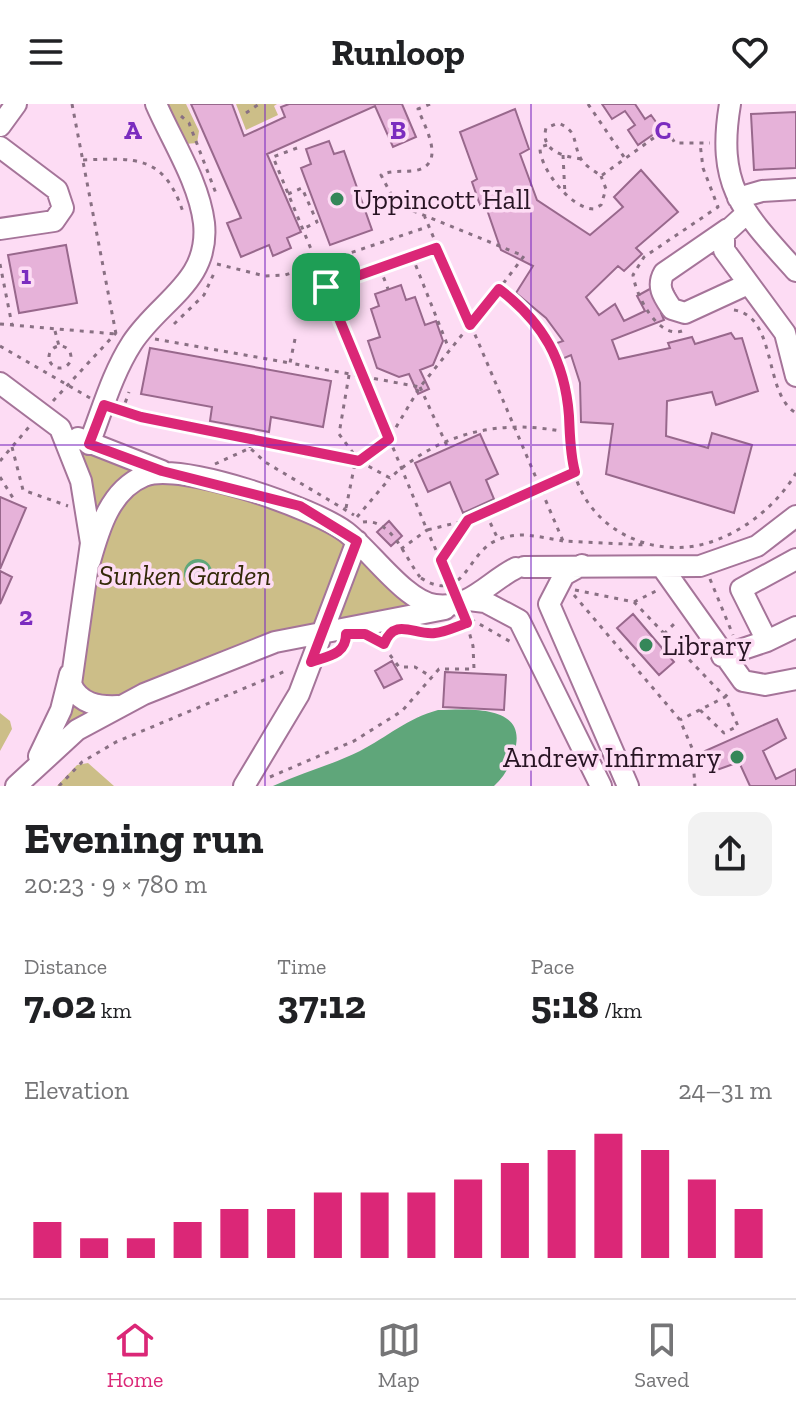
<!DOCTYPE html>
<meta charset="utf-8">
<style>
:root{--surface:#fff;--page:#f2f2f2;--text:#202124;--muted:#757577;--line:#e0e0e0;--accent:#db2777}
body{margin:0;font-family:"Zilla Slab",serif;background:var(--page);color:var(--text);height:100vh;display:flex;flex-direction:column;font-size:30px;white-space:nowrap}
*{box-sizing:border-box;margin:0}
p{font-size:26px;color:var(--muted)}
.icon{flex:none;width:44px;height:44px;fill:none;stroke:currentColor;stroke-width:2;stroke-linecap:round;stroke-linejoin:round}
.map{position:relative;height:682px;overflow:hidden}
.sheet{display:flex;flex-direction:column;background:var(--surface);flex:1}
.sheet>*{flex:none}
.pin{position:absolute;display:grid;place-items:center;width:68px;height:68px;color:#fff;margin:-34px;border-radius:16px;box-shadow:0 4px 12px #0006}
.round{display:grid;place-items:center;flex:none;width:84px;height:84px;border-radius:16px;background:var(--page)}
.head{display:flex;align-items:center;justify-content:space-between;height:136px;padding:0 24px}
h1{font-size:44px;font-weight:700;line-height:60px}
.figures{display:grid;grid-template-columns:repeat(3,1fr);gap:12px;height:136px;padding:8px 24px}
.figures div{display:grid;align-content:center}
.figures b{font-size:40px;font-weight:700}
.figures small{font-size:22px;font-weight:400}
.figures p{font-size:22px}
.chart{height:224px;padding:16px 24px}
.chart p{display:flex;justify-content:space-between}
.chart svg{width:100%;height:144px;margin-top:8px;stroke:var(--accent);stroke-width:6}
header{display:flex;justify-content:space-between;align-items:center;height:104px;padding:0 24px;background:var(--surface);font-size:36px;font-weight:700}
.menu{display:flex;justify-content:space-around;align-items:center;height:112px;border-top:2px solid var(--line);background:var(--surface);font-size:22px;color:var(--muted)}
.menu a{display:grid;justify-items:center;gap:4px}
.menu .current{color:var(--accent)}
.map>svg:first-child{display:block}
</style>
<header><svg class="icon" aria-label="menu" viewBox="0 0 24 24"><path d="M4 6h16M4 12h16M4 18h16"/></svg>Runloop<svg class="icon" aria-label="heart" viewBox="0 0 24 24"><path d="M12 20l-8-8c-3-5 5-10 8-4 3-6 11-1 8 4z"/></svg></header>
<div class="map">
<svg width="796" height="682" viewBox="0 0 796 682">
<rect width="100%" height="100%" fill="#fddcf4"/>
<path fill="#ccbe88" d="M 160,0 L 186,0 L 199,27 L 197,39 L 185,40 Z
M 236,0 L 277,0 L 274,2 L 278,11 L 246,26 Z
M 89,340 L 300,402 L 429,500 L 275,538 L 41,649 L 54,624 L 90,457 L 70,345 Z
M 0,609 L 10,617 L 12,625 L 0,647 Z
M 88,659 L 114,682 L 57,682 L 77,661 Z"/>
<path fill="#5fa67a" d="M184 469a14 14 0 1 1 28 0a14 14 0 1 1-28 0Z
M 438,606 C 470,605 530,600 514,649 C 510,662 504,673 494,682 L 273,682 C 301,669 332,661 360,647 C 387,633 408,614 438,606 Z"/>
<path fill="#e6b2d9" stroke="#98688c" stroke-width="2" d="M 191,0 L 232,0 L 244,32 L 285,13 L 281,3 L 289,0 L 402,0 L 416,33 L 393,43 L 375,2 L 267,50 L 301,128 L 287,134 L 291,144 L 273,152 L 269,141 L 241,153 L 227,119 L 241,114 Z
M 602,0 L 635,0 L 645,15 L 651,11 L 661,25 L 638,41 L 628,26 L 635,21 L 625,7 L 612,15 Z
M 515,5 L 529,45 L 520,50 L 537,96 L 590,131 L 623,103 L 614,93 L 641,66 L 678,108 L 636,144 L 642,150 L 624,167 L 618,162 L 586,193 L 599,211 L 615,200 L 624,217 L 645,207 L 637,192 L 668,175 L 680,201 L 661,209 L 664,216 L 612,236 L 619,255 L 670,244 L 668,239 L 692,233 L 695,240 L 731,229 L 735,235 L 742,234 L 758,287 L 716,301 L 712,288 L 667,297 L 666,332 L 708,344 L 712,329 L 752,341 L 734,409 L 606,370 L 613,320 L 581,318 L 580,279 L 571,251 L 562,255 L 554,240 L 563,237 L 546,214 L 516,189 L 533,162 L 501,146 L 485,100 L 480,101 L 472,78 L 477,75 L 460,28 Z
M 796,8 L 796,64 L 754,66 L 751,10 Z
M 329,37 L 334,50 L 344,47 L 372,126 L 330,141 L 301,64 L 311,60 L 306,45 Z
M 66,141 L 77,199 L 19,209 L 8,151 Z
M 401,181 L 406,196 L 415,193 L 425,221 L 436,217 L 443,237 L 433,261 L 420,266 L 429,285 L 418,290 L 409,270 L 399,273 L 377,264 L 368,237 L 380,233 L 371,205 L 379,202 L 375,190 Z
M 150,244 L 331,277 L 323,323 L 271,313 L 269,328 L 210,317 L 212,303 L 141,290 Z
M 480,330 L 498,370 L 486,376 L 494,395 L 463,409 L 450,378 L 428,388 L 415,359 Z
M 0,393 L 26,404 L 0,465 Z
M 389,417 L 402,432 L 391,442 L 377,428 Z
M 0,467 L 12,473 L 0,500 Z
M 633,510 L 674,558 L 659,571 L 617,524 Z
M 392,557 L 402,575 L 384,584 L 375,567 Z
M 445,568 L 506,571 L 504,606 L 443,603 Z
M 777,615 L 786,634 L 763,647 L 776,675 L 796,665 L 796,682 L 750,682 L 739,658 L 714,667 L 705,647 Z"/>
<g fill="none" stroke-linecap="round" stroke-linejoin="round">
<defs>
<path id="minor" d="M 730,0 C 716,83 743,108 796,167
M 0,22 L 16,0
M 0,43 L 57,86 L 63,104 L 54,117 L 0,125
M 738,94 L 762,87 L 796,85
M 747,109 L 724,130 L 724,146 L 785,229 L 796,272
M 728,125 L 664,169 C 656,183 664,193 672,205 L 685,209 L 748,180
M 0,279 L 60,324 L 81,377 L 91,439 L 71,580 C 79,600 99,603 118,602
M 78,334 L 162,367
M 89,340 C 102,307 112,270 132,239 C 160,196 210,178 204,119 C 199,78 172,37 156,0
M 90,457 C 99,425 110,386 144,372 C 180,357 314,404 346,428 C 371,447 405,497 435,501 C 469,506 488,478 516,464
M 582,461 L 564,471 L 549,500 L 628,682
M 524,463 L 700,462 L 757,442 L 796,412
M 662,463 L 743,577 L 765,581 L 796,575
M 469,496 L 485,498 L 519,516 L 601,682
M 767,537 L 796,523
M 722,552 L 767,537 L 741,485 L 796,455
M 39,652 L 61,606 L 70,570
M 16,682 L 77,626 L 144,590 L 275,538 L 445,505
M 244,682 L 299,590 L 357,437"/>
</defs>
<use href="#minor" stroke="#a57499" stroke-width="24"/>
<path stroke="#897083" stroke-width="3" stroke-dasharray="4 6" stroke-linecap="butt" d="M 72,0 L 116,230
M 430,0 L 418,5 C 426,25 448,63 412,67 C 400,68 392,66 381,71 L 391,90 L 411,106 L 524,152 L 499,185
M 588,0 L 624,53
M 246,9 L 259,0
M 181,12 L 189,19 L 217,92
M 547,41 L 540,43 C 539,64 571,105 594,105 L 601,101 L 606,85 L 601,72
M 297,44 L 273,53 L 427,426 L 468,416 L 575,368
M 563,51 L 565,91
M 581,55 C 563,52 540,47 546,24 L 558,19 C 579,27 572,39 581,55 C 585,62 595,67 601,72 L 666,25 L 675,39 L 710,39
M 83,56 C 136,54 164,51 183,108
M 288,90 L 302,84 L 317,118 L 303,125
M 424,111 L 563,437 L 646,441
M 412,152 L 449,245
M 0,160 L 12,221
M 217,160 L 265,172 L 285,171 L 427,123
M 380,164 L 388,185
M 326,183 L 436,144
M 734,206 C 778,213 763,290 796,309
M 0,220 L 116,230
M 174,220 L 204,191 L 215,167
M 55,227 L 59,242
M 682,227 C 658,235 636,192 633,171 L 644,153 L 718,103 L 703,64 L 700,39
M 155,235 L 290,259
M 295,235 L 290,259 L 420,283
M49 253a11 11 0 1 1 22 0a11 11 0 1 1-22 0Z
M 0,242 L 90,294
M 349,271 L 339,330 L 359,357
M 420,283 L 448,344
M 53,297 L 116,229
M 122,308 L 129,288
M 122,308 L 252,336 L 250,344
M 252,336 L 359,357 L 390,374 C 442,327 503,314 570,329
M 12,343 L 23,386 L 68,402
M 0,357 L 29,323
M 215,360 L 250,344 L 265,358 L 354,411
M 0,373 L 13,394
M 346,404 L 354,364 L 389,335 L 420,283 L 499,185 C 527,206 551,231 562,266 C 572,297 567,331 573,363 C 585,421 644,453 700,441 C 739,432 776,403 796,369
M 486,410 L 498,435
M 357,413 L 390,374
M 363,418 C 392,414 405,454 420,473
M 401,445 L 427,426 L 453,484
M 441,456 L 468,416
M 421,474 C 464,501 466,451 495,437 C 518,426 539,433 563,437
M 710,475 L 733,531
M 575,486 L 634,498 L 725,593 L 680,616
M 574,491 L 680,616 L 692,644 L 695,682
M 634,498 L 658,486
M 423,528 L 434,530 L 474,517 L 511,538
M 664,530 L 678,516
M 378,535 L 399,563 L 415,563 L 432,573
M 333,551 L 345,541
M 700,606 L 724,629 L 738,622 L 725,593 L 731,586
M 270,673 L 354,637 L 402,607 L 439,565 L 474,565 L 473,542 L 465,513
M 59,682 L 82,658 L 116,638 L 288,566"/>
<use href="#minor" stroke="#fff" stroke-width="20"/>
</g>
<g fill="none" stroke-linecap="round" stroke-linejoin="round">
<defs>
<path id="route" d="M 436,144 L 470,221 L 499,185 C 543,218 565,257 569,312 C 570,331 570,350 575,368 L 468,416 L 441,456 L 467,519 C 457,522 446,528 435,529 C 415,532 395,512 384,540 L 365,530 L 346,530 C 346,551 328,552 311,558 L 357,437 L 300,402 L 162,367 L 89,340 L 104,301 L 141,313 L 359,357 L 389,335 L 326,183 Z"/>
</defs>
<use href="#route" stroke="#fff" stroke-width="16"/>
<use href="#route" stroke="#db2777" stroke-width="10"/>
</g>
<path fill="none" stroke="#7b2cbf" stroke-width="2" stroke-opacity="0.55" d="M 265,0 L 265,682M 531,0 L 531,682M 0,341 L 796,341"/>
<g fill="#358759" stroke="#fddcf4" stroke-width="3">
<circle cx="337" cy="95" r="8"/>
<circle cx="646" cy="541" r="8"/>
<circle cx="737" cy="653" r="8"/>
</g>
<g text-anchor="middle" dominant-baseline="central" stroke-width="7" stroke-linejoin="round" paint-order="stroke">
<g font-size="28" fill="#271423" stroke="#fddcf4" text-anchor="start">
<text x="353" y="95">Uppincott Hall</text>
<text x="662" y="541">Library</text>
<text x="721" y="653" text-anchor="end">Andrew Infirmary</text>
</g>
<g font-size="28" font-style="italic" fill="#322907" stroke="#fddcf4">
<text x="185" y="471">Sunken Garden</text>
</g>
</g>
<g font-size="26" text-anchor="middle" font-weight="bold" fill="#7b2cbf" stroke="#fddcf4" stroke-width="7" stroke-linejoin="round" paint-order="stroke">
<text x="133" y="35">A</text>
<text x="398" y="35">B</text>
<text x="663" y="35">C</text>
<text x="26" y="180">1</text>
<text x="26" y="521">2</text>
</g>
</svg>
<div class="pin" style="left:326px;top:183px;background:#1e9e55"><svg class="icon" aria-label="arrive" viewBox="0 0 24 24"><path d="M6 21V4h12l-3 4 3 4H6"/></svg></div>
</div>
<section class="sheet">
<div class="head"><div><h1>Evening run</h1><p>20:23 · 9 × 780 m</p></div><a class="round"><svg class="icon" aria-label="share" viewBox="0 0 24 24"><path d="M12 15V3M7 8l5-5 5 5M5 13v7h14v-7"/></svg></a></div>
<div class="figures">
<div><p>Distance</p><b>7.02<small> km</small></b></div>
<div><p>Time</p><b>37:12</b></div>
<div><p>Pace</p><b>5:18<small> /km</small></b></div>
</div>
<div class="chart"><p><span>Elevation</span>24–31 m</p>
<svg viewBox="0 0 160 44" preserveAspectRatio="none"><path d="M5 44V33M15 44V38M25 44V38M35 44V33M45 44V29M55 44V29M65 44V24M75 44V24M85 44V24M95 44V20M105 44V15M115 44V11M125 44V6M135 44V11M145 44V20M155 44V29"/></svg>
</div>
</section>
<nav class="menu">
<a class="current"><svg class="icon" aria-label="home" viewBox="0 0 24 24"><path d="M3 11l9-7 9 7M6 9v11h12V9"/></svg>Home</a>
<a><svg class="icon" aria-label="map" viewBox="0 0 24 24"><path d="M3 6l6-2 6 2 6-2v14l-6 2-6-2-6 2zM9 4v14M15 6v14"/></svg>Map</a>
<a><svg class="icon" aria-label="saved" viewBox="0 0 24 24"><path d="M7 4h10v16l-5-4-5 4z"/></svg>Saved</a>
</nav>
